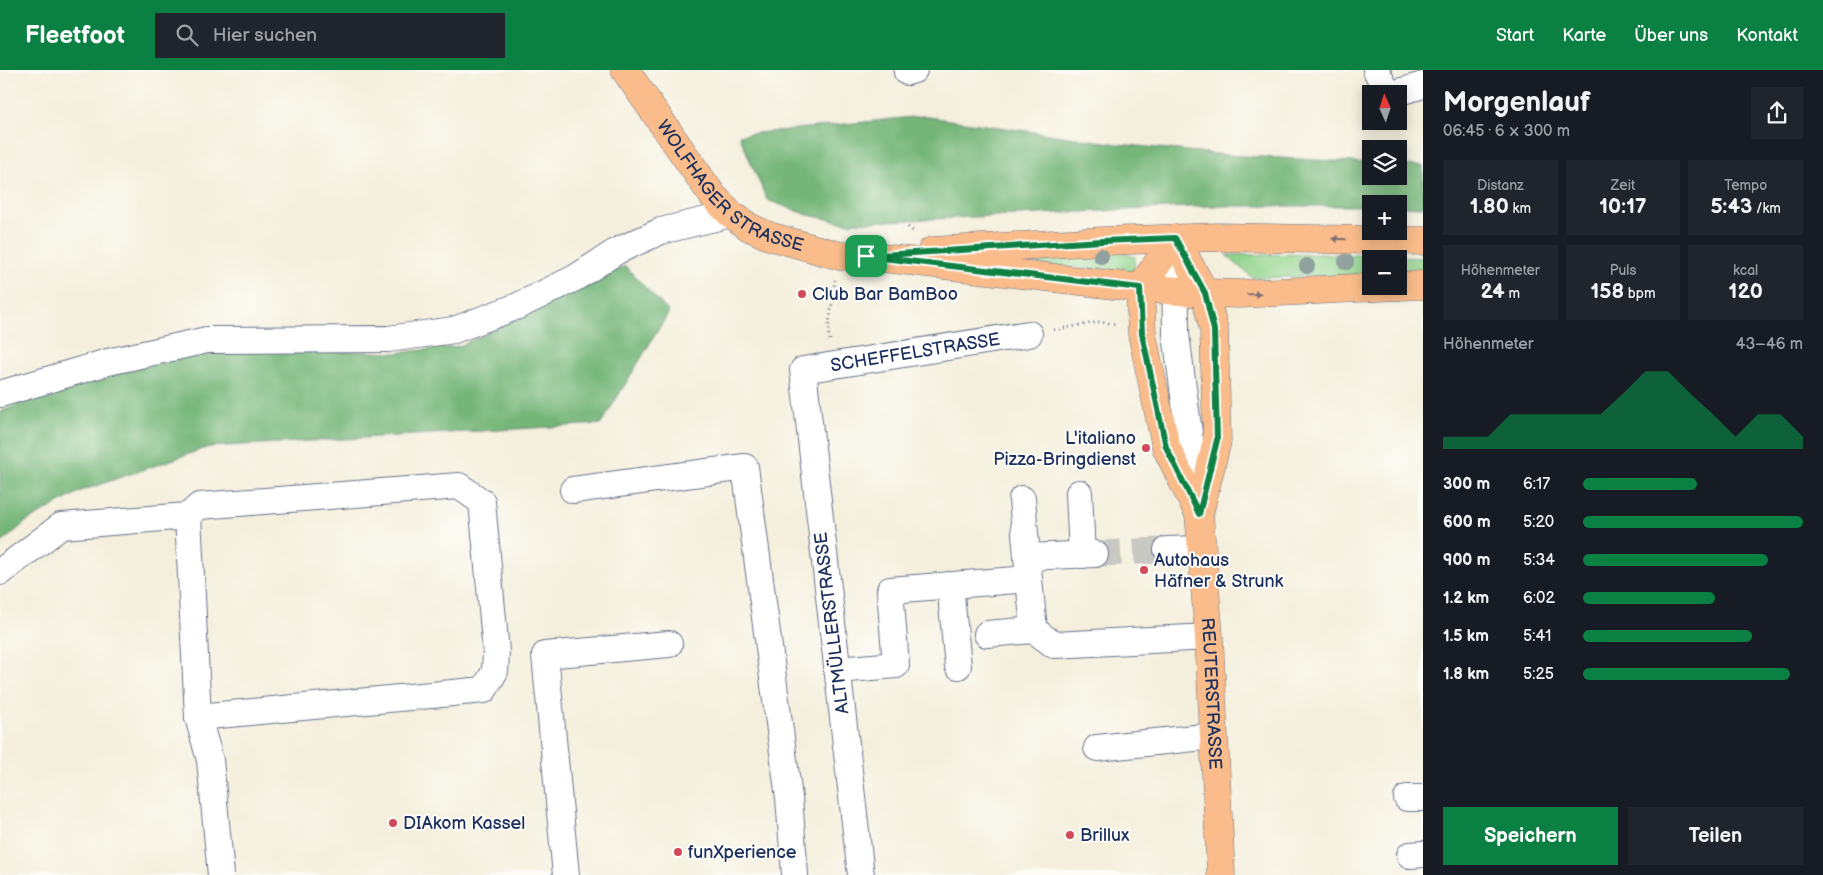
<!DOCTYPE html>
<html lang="de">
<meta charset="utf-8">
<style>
:root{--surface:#171b24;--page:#20242c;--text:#f1f3f6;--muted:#9ea1a6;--accent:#0b8043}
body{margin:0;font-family:"Balsamiq Sans",sans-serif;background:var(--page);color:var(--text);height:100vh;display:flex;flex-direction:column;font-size:19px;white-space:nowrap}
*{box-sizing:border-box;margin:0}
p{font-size:16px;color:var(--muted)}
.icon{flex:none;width:28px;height:28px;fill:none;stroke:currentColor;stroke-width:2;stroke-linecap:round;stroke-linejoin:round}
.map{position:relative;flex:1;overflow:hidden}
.panel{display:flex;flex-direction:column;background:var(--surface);width:400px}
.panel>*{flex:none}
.needle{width:32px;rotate:357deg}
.fabs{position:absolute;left:1362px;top:15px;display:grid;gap:10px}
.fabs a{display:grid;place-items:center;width:45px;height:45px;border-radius:0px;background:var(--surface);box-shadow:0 2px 12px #0003;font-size:25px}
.pin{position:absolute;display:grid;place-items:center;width:42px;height:42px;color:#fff;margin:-21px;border-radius:10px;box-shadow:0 2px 8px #0006}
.round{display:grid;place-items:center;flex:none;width:52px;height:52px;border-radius:0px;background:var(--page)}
.summary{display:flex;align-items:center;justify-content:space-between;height:85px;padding:0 20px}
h1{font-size:28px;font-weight:600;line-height:38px}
.figures{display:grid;grid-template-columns:repeat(3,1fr);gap:8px;height:85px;padding:5px 20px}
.figures div{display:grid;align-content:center;border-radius:0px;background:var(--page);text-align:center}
.figures b{font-size:21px;font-weight:600}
.figures small{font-size:14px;font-weight:400}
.figures p{font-size:14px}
.chart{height:140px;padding:10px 20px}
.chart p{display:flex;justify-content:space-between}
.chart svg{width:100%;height:90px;margin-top:5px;fill:var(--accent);opacity:.7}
.action{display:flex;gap:10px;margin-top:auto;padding:10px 20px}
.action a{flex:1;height:58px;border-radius:0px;background:var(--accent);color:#fff;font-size:20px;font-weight:600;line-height:58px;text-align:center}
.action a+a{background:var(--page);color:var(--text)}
ul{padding:0 20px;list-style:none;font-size:16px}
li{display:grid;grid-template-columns:80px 60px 1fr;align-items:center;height:38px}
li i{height:12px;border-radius:6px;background:var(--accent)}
header{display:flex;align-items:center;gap:30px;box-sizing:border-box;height:70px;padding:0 25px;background:var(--accent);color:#fff}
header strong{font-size:24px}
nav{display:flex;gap:28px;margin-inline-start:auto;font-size:18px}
.search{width:350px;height:45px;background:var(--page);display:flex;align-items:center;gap:12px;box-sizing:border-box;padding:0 18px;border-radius:0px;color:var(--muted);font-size:19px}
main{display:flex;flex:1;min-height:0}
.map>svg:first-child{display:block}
</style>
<header>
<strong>Fleetfoot</strong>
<div class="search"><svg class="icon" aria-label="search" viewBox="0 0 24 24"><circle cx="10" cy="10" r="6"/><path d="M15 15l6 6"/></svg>Hier suchen</div>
<nav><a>Start</a><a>Karte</a><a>Über uns</a><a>Kontakt</a></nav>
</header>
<main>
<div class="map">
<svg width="1423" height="805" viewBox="0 0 1423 805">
<rect width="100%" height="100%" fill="#fdfcf7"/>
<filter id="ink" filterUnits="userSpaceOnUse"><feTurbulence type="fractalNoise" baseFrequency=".02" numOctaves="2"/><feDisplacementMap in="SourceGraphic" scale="10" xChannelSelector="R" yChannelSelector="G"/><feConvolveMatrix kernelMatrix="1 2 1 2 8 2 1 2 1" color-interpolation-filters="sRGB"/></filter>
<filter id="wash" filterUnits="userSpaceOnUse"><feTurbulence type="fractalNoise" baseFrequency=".0096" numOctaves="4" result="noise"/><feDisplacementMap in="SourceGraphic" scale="20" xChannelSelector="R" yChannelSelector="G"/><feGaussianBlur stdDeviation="1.12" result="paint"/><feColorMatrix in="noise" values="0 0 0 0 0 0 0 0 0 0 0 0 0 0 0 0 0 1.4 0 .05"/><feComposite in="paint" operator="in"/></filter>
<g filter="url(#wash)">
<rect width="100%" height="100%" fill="#f4efdc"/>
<path fill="#92d48c" stroke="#568275" d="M 1114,178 L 1135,187 L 1134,202 L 952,188 Z
M 1333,184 L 1423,188 L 1423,202 L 1399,203 L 1399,189 L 1371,189 L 1371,204 L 1253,208 L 1226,185 Z"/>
<path fill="#75b678" stroke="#48726b" d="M 922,46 L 1118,74 L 1227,85 L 1371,93 L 1371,106 L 1399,106 L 1399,95 L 1423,96 L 1423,137 L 1399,136 L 1399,134 L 1371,134 L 1371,136 L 1210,136 L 846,153 L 808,145 L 767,130 L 739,65 Z
M 625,196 L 669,242 L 601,354 L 209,377 L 81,421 L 27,451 L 0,474 L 0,342 L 62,315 L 239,276 L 394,283 L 460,276 Z"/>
</g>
<g filter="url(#ink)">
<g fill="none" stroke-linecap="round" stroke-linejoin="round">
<path stroke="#c9c9c3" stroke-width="26" stroke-dasharray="26 13" stroke-linecap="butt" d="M 1095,484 L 1167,480"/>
<defs>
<g id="minor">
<path d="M 1376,0 L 1388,24"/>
<path d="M 907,2 L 914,0"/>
<path d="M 1392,24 L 1423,15"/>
<path d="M 1175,169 L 1176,264 L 1199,440"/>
<path d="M 0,324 L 108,292 L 207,270 L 388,269 L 454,260 L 518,236 L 575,208 L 617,181 L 661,161 L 731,144"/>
<path d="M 573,420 L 745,397 L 789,728 L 795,805"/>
<path d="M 1079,423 L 1082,485"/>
<path d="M 188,446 L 199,436 L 459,416 L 482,432 L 496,582 L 495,601 L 484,620 L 198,647"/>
<path d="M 1167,480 L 1202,479"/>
<path d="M 1027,487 L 1095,484"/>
<path d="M 0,502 L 61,456 L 188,446 L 198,647 L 210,690 L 221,805"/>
<path d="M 950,515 L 958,596"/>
<path d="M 1034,560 L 1054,575 L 1209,567"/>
<path d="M 987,564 L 1034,560 L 1029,509"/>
<path d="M 837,600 L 896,595 L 890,520 L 1029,509 L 1022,429"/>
<path d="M 1097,678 L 1214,666"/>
<path d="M 1407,728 L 1423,728"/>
<path d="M 1410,785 L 1423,784"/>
<path d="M 566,805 L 545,585 L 669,574"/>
<path id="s1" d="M 861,805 L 803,300 L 1029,264"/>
</g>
<g id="major">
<path id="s2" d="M 625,0 L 713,126 L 731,144 L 749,157 L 769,166 L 840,186 L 866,186 L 1140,218 L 1205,223 L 1240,224 L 1398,216"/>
<path id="s3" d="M 1175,169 L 1205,223 L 1214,260 L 1217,371 L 1199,444 L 1209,567 L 1221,805"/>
<path d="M 1175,169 L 1140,218 L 1142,264 L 1166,377 L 1199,444"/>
<path d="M 932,181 L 1102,171 L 1219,167 L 1423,171"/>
<path d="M 1399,216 L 1423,215"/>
</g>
</defs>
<use href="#minor" stroke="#67728a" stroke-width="28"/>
<use href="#major" stroke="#67728a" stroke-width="29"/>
<path stroke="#67728a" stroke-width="3" stroke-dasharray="1 4" stroke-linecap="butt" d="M 908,157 L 915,163
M 1054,260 L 1099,252 L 1117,254
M 830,270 L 828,262 L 835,210"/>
<use href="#minor" stroke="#fff" stroke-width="26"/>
<use href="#major" stroke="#f9bc8a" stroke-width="28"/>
</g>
<g fill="#90a19e">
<circle cx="1101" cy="186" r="8"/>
<circle cx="1346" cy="192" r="8"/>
<circle cx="1307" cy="196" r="8"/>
</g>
<defs><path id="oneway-solid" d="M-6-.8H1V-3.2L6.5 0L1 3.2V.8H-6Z" transform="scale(1.25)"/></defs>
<g fill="#7f6e72">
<use href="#oneway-solid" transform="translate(1339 169) rotate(-179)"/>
<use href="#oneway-solid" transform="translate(1254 224) rotate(-3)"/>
</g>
</g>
<g fill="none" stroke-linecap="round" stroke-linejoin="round" filter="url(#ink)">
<defs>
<path id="route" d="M 1175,168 L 1205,223 L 1214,260 L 1217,370 L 1199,444 L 1166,377 L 1142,264 L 1140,218 L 866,186 L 1102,171 Z"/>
</defs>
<use href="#route" stroke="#fff" stroke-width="10"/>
<use href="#route" stroke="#0b8043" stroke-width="6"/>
</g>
<g fill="#d1495b" stroke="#fdfcf7" stroke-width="2">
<circle cx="802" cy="224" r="5"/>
<circle cx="1146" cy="378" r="5"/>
<circle cx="1144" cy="500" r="5"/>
<circle cx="393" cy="753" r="5"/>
<circle cx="1070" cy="765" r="5"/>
<circle cx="678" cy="782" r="5"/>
</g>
<g text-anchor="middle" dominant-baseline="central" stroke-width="4" stroke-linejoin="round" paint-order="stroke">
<g font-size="18" fill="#1b2f5e" stroke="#fdfcf7">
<text stroke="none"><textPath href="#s2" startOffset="161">WOLFHAGER STRASSE</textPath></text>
<text stroke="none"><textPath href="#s1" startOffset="622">SCHEFFELSTRASSE</textPath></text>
<text transform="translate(832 553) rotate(-97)">ALTMÜLLERSTRASSE</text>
<text stroke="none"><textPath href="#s3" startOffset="466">REUTERSTRASSE</textPath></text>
</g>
<g font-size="18" fill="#1b2f5e" stroke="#fdfcf7" text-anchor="start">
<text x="812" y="224">Club Bar BamBoo</text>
<text x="1136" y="368" text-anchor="end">L'italiano<tspan x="1136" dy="21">Pizza-Bringdienst</tspan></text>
<text x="1154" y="490">Autohaus<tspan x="1154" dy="21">Häfner &amp; Strunk</tspan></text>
<text x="403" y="753">DIAkom Kassel</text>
<text x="1080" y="765">Brillux</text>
<text x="688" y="782">funXperience</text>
</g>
</g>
</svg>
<div class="fabs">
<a><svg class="needle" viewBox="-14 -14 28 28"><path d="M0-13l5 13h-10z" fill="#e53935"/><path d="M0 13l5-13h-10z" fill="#9ea1a6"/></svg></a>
<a><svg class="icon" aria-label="layers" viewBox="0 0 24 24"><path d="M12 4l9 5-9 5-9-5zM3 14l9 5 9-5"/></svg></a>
<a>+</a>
<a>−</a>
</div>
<div class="pin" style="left:866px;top:186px;background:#1e9e55"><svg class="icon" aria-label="arrive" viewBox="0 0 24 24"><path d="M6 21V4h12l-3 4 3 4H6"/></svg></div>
</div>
<section class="panel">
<div class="summary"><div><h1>Morgenlauf</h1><p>06:45 · 6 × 300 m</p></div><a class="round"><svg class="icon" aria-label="share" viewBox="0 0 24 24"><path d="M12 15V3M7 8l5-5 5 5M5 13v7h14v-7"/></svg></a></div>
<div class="figures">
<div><p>Distanz</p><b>1.80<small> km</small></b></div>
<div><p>Zeit</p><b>10:17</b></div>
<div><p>Tempo</p><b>5:43<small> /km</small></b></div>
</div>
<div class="figures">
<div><p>Höhenmeter</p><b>24<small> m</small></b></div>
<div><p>Puls</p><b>158<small> bpm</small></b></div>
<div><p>kcal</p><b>120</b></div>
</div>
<div class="chart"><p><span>Höhenmeter</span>43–46 m</p>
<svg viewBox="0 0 160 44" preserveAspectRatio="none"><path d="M0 44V38L10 38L20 38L30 27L40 27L50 27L60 27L70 27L80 17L90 6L100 6L110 17L120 27L130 38L140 27L150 27L160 38V44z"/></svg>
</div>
<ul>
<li><b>300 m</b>6:17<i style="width:52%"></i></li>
<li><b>600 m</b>5:20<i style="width:100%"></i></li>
<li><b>900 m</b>5:34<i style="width:84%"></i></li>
<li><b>1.2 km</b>6:02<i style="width:60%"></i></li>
<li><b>1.5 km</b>5:41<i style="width:77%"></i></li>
<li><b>1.8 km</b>5:25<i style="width:94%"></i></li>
</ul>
<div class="action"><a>Speichern</a><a>Teilen</a></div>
</section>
</main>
